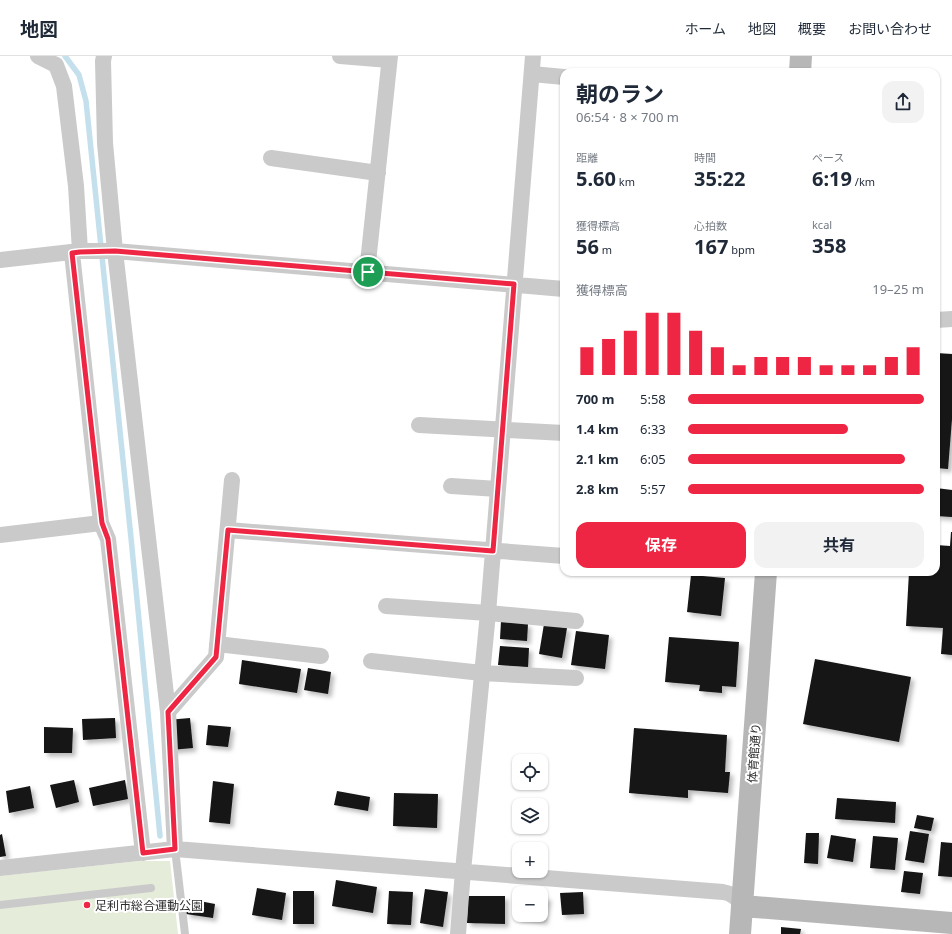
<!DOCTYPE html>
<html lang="ja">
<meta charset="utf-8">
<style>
:root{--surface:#fff;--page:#f2f2f3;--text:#1f2937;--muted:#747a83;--line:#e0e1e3;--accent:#ee2543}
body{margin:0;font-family:"Noto Sans","Noto Sans JP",sans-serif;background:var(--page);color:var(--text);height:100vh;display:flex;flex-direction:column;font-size:15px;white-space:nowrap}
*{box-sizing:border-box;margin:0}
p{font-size:13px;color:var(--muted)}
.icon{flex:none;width:22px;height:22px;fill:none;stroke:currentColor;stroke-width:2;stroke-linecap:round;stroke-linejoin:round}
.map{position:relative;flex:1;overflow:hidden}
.panel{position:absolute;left:560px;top:12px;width:380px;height:508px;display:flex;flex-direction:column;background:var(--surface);border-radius:12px;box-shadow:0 1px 3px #0004}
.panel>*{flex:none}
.tools{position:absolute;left:512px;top:698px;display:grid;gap:8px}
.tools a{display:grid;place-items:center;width:36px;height:36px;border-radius:8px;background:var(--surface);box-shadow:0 1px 3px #0004;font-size:20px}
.pin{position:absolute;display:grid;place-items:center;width:34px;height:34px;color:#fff;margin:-17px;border:2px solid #fff;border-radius:50%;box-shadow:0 1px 4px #0007}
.round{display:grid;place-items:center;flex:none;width:42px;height:42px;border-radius:12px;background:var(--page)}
.overview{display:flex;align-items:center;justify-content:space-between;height:68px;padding:0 16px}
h1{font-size:22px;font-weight:700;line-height:30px}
.metrics{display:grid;grid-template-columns:repeat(3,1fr);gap:6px;height:68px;padding:4px 16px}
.metrics div{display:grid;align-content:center}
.metrics b{font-size:20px;font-weight:700}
.metrics small{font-size:11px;font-weight:400}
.metrics p{font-size:11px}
.chart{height:112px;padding:8px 16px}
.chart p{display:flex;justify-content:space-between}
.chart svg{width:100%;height:72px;margin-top:4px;stroke:var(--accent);stroke-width:6}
.cta{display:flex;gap:8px;margin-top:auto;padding:8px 16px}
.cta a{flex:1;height:46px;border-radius:12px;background:var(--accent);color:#fff;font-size:16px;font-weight:700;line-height:46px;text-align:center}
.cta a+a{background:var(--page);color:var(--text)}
ul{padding:0 16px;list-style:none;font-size:13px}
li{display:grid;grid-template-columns:64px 48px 1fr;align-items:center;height:30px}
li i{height:10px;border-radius:5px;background:var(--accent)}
header{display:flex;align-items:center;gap:24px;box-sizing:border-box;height:56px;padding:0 20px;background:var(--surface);border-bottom:1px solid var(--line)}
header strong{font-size:19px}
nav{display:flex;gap:22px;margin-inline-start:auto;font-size:14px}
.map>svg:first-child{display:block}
</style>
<header>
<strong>地図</strong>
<nav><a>ホーム</a><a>地図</a><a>概要</a><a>お問い合わせ</a></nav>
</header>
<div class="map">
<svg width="952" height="878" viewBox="0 0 952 878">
<defs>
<filter id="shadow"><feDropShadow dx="3.5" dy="3.5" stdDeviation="2" flood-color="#0004"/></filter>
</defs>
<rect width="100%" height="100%" fill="#fff"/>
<path fill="#e5ecd9" d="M 140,805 L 170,805 L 178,878 L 0,878 L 0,820 Z"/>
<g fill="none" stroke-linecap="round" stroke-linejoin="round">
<path stroke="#c4e0ed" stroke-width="5.5" d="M 65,0 L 79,19 L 86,45 L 131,482 L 160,780"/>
</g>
<path fill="#141414" filter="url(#shadow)" d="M 936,297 L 952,298 L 952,363 L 948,413 L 936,412 Z
M 936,432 L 952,434 L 952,461 L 936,460 Z
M 951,476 L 952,476 L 952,599 L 941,598 L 943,572 L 906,570 L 909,516 L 936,516 L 936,489 L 950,490 Z
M 691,519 L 725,522 L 721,560 L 687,556 Z
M 501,565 L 528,568 L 527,585 L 500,583 Z
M 544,568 L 567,572 L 562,602 L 539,598 Z
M 576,575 L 609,579 L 605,613 L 571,609 Z
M 669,581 L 739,586 L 736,631 L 722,630 L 722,637 L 699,635 L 700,629 L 665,626 Z
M 500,590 L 529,592 L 528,611 L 498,609 Z
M 815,603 L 911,621 L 899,686 L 803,668 Z
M 242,604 L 301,613 L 297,637 L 239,628 Z
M 308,612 L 331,616 L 328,638 L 304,634 Z
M 115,662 L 116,682 L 83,684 L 82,663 Z
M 190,662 L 193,692 L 170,694 L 167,664 Z
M 208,669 L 231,671 L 228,691 L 206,689 Z
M 44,671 L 73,672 L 72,697 L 44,697 Z
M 634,672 L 727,679 L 725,716 L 730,716 L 728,737 L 688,734 L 688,742 L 629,737 Z
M 74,724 L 79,746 L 56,752 L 50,729 Z
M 125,724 L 128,743 L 93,750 L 89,732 Z
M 213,725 L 234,728 L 230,768 L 209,766 Z
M 30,730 L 34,752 L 9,757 L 6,735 Z
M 337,735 L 370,741 L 368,755 L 334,749 Z
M 394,737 L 438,738 L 437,772 L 393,770 Z
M 837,742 L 896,746 L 895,767 L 835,763 Z
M 917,759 L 934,762 L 931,775 L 914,772 Z
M 910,775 L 929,778 L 924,807 L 905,804 Z
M 806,777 L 819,777 L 818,808 L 804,807 Z
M 2,778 L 6,800 L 0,801 L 0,779 Z
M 831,779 L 856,783 L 853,806 L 827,802 Z
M 873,780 L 898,782 L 895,814 L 870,812 Z
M 941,786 L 952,787 L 952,821 L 938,820 Z
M 904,815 L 923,817 L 920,838 L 901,836 Z
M 336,824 L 377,831 L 373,857 L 332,850 Z
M 257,832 L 286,837 L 282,864 L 252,859 Z
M 425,833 L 448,836 L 443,871 L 420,867 Z
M 293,835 L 314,835 L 314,868 L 293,868 Z
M 389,835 L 413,836 L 411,869 L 387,868 Z
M 583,836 L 584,858 L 562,859 L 560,837 Z
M 468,840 L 505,840 L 505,868 L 467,867 Z
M 541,840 L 548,841 L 544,865 L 517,862 L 518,854 L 519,854 L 519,859 L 541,859 Z
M 189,843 L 215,848 L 213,862 L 186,858 Z
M 781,871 L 801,873 L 800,878 L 781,878 Z"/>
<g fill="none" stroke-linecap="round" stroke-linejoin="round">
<path stroke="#cacaca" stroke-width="8" d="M 175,793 L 185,878
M 0,849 L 151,832"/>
<path stroke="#cacaca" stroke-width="16" d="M 38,0 L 56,9 L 64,30 L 76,130 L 80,195
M 104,0 L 103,5 L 105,87 L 115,195 L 168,656 L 175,793
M 340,0 L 389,4
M 532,18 L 564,21
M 271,102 L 378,117
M 72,197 L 101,467 L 108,483 L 143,797
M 0,204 L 80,195 L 115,195 L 564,233
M 367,216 L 390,0
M 936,264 L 952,263
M 419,369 L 564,377
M 451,430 L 498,433
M 228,474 L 564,500
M 0,479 L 101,467
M 386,550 L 488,557 L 576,565
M 217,588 L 321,600
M 371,605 L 482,617 L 576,622
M 168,656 L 216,601 L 232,424
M 0,812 L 175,793 L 723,836 C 734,838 736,842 743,850
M 458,878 L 463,815 L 488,557 L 533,0"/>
<path stroke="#b7b7b7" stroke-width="22" d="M 800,16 L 801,0
M 743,850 L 952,867
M 740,878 L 766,516"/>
</g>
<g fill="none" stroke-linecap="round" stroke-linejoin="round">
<defs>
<path id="route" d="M 115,195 L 514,228 L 493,495 L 228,474 L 216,601 L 168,656 L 175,793 L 143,797 L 108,483 L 102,467 L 72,197 L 80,196 Z"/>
</defs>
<use href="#route" stroke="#fff" stroke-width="8"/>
<use href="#route" stroke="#ee2543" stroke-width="5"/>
</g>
<circle fill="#ee2543" stroke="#fff" stroke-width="1.5" cx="87" cy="849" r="4"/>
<g text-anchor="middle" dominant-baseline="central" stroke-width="4" stroke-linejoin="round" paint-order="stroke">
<g font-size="12" fill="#2d2d2d" stroke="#fff">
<text transform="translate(754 697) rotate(-86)">体育館通り</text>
</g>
<g font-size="12" fill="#2d2d2d" stroke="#fff" text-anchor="start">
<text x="95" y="849">足利市総合運動公園</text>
</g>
</g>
</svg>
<div class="tools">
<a><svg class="icon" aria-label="locate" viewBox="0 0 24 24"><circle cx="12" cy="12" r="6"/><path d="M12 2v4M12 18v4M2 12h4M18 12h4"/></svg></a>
<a><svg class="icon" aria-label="layers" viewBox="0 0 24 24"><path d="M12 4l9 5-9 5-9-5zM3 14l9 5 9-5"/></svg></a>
<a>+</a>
<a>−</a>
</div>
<div class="pin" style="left:368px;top:216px;background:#1e9e55"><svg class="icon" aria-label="arrive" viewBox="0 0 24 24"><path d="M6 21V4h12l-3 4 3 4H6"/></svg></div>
<section class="panel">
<div class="overview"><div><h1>朝のラン</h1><p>06:54 · 8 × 700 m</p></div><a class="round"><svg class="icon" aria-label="share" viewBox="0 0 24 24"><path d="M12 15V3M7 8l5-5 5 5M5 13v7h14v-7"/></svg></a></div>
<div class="metrics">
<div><p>距離</p><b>5.60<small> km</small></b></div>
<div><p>時間</p><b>35:22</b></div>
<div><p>ペース</p><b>6:19<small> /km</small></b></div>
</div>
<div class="metrics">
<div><p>獲得標高</p><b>56<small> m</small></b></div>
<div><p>心拍数</p><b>167<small> bpm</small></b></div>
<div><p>kcal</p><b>358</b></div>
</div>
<div class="chart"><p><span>獲得標高</span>19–25 m</p>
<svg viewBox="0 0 160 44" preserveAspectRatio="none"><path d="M5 44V27M15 44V22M25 44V17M35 44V6M45 44V6M55 44V17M65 44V27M75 44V38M85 44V33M95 44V33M105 44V33M115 44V38M125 44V38M135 44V38M145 44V33M155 44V27"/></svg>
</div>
<ul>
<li><b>700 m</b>5:58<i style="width:100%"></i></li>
<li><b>1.4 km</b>6:33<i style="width:68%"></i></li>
<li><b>2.1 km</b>6:05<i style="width:92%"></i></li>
<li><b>2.8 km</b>5:57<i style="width:100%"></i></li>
</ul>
<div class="cta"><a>保存</a><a>共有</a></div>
</section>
</div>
